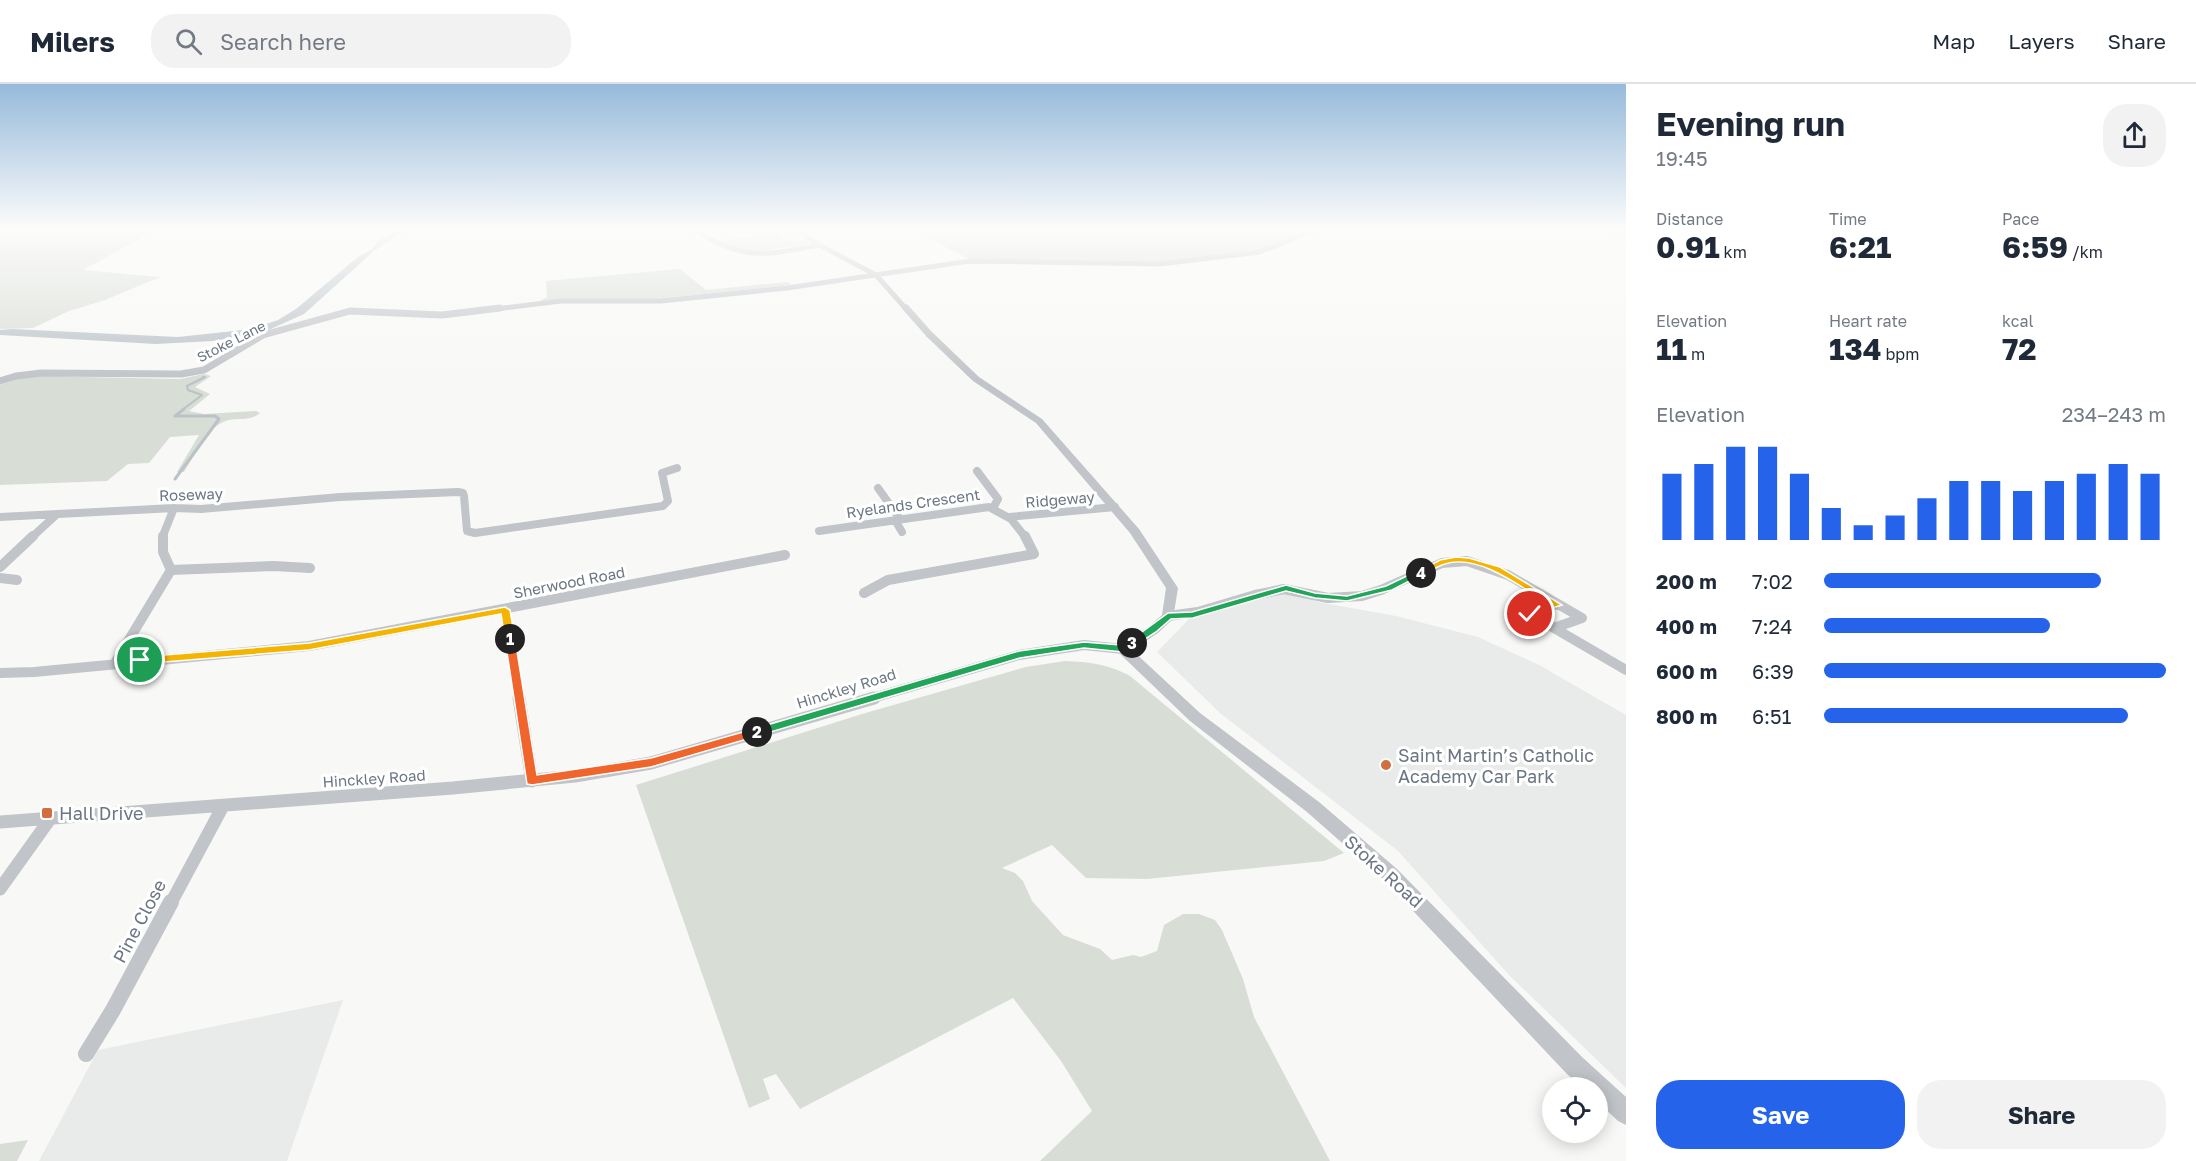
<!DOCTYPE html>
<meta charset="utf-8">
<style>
:root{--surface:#fff;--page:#f2f2f3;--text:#1f2937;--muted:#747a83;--line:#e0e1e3;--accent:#2563eb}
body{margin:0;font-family:"Golos Text",sans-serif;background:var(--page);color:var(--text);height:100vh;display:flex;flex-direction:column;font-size:22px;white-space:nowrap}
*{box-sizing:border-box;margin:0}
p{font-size:20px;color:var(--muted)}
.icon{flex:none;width:33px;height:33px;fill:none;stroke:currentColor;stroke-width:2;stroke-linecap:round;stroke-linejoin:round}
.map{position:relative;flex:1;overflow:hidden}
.drawer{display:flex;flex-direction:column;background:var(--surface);width:570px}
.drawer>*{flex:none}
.fabs{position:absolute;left:1542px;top:993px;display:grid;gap:12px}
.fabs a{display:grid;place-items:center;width:66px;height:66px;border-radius:50%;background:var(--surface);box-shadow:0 3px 15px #0003;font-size:30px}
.pin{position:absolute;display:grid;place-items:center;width:51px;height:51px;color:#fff;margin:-26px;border:3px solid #fff;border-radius:50%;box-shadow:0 2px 6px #0007}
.km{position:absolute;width:30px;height:30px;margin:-15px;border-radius:50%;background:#222;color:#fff;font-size:16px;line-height:30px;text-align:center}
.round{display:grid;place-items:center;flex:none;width:63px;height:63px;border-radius:24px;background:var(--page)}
.overview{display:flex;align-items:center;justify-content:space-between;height:102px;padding:0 30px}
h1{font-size:33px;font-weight:700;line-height:45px}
.metrics{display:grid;grid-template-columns:repeat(3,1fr);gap:9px;height:102px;padding:6px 30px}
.metrics div{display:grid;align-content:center}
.metrics b{font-size:30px;font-weight:700}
.metrics small{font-size:16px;font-weight:400}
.metrics p{font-size:16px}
.chart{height:168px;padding:12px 30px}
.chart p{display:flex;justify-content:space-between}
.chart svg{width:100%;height:108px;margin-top:6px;stroke:var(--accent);stroke-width:6}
.cta{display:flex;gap:12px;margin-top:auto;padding:12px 30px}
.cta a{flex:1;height:69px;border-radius:24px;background:var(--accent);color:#fff;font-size:24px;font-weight:700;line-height:69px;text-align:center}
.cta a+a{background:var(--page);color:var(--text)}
ul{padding:0 30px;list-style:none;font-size:20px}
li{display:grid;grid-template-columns:96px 72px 1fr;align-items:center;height:45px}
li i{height:15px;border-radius:8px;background:var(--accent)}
header{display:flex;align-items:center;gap:36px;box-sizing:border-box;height:84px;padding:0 30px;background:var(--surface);border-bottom:2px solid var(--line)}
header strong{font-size:28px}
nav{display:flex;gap:33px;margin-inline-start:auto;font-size:21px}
.search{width:420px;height:54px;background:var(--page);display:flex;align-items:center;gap:15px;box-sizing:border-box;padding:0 21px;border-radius:24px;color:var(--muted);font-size:22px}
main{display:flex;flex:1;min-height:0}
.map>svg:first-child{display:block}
</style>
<header>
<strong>Milers</strong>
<div class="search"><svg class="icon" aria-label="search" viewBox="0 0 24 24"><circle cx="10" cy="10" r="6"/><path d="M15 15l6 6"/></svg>Search here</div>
<nav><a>Map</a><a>Layers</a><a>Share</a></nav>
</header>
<main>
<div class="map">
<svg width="1626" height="1077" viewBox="0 0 1626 1077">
<rect width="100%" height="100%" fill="#f8f9f7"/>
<path fill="#e9eaea" d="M 1286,504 L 1318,518 L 1396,532 L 1478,553 L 1539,581 L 1626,631 L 1626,1004 L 1509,891 L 1398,767 L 1220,629 L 1157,568 L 1193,531 Z
M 343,916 L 287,1077 L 39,1077 L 98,966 Z"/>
<path fill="#d8ddd6" d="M 31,145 L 158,145 L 83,186 L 160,193 L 105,216 L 69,227 L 33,244 L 0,245 L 0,152 Z
M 755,145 L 776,145 L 780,153 L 794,158 L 806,156 L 810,160 L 747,169 L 719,157 L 750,153 L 753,151 L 749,147 Z
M 931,145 L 1313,145 L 1262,166 L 1166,179 L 969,175 L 920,150 L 933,147 Z
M 680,185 L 706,206 L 788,198 L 791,201 L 656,215 L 540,217 L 547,213 L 546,197 Z
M 204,290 L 211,292 L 195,303 L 210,310 L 189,327 L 204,330 L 256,327 L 260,329 C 248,339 235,332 223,338 C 206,346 194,373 184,388 L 177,388 L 199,351 L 170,353 L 149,379 L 128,380 L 107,397 L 0,401 L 0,301 L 16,295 L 36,292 L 180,295 Z
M 1065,577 C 1090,578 1108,580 1130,592 L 1344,769 L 1324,777 L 1147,795 L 1086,794 L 1052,761 L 1002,784 L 1015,789 L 1023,797 L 1032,817 L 1063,851 L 1100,865 L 1112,876 L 1133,871 L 1141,873 L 1157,867 L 1164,841 L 1183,830 L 1199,830 L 1215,836 L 1222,846 L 1243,895 L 1254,933 L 1330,1077 L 1040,1077 L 1092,1027 L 1061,977 L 1013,914 L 800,1025 L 776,990 L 763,995 L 770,1015 L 749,1024 L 636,701 L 862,630 L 1026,583 Z
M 28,1056 L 17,1077 L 0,1077 L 0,1060 Z"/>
<path fill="#bbc3c8" d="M 398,145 L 408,145 L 374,167 L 304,230 L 264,248 L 213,257 L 156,260 L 0,251 L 0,246 L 12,245 L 178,253 L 252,245 L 278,236 L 296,225 L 359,172 L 372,165 L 377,158 Z"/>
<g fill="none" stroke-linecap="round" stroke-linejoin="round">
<path stroke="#bbc3c8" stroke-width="1.5" d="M 1598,145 L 1626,152"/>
<path stroke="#bbc3c8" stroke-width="2" d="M 182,326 L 202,311 L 188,306 L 187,302 L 205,293 L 203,293"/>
<path stroke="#bbc3c8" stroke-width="3" d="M 175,395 L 219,335 L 215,332 L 175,332 L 184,325"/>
<path stroke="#c1c4c8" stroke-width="5" d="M 694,145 C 743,178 765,171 820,161
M 797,145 L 814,158 L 876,191 L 907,226
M 487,226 L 561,217 L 661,217 L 787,204 L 970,177 L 1160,180 L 1260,168 L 1317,145"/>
<path stroke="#c1c4c8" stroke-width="7" d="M 906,224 L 929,250
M 0,297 L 16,292 L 41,289 L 181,290 L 204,286 L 263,251 L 350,227 L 442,231 L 500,224"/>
<path stroke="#c1c4c8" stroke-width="8" d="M 977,387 L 998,415 L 993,424
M 878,404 L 900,435
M 0,433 L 174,424 L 201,425 L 340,413 L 458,408 L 463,409 L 464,412 L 467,447 L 475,449 L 663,422 L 668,417 L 662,389 L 677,384
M 1009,433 L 1115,423
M 895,436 L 902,448
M 819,447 L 989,423 L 1011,435 L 1026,454
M 31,454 L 56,431
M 162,454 L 174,424"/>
<path stroke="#c1c4c8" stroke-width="10" d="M 0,483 L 33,452
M 171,486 L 273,482 L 310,484
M 0,494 L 17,496
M 864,509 L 888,496 L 1034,470 L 1025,452
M 505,526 L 519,615
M 1168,532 L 1198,528 L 1255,511 L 1284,505 L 1328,514 L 1362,512 L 1381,506 L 1442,479 L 1467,477 L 1508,491 L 1582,534 L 1554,544 L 1530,530 L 1551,520 L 1558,521
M 1554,544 L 1626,586
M 115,579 L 171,486 L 163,468 L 163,452
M 0,589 L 34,588 L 309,562 L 785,471
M 869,615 L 1019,571 L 1084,561 L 1123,565"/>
<path stroke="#c1c4c8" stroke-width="13" d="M 519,614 L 532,697
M 0,738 L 453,704 L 575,692 L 651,679 L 874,614
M 0,805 L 50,735
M 171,819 L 223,722"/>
<path stroke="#c1c4c8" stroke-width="16" d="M 86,970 L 113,926 L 171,818"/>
<path fill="#c1c4c8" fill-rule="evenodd" d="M 926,248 L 932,248 L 979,293 L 1042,335 L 1139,445 L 1178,504 L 1173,535 L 1158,549 L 1132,566 L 1200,629 L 1319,718 L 1397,785 L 1582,973 L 1626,1013 L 1626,1041 L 1618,1037 L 1598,1018 L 1598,1004 L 1582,1004 L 1566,989 L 1383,795 L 1307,728 L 1190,637 L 1118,568 L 1116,565 L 1118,562 L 1148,543 L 1162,531 L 1166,504 L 1130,449 L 1036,339 L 973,297 L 926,252 Z"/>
</g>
<linearGradient id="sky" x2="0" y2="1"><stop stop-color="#96badb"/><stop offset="0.49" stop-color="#fcfcfb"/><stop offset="1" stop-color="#fcfcfb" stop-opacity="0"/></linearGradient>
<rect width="1626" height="296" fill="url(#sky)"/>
<path fill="#f5b400" stroke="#fff" stroke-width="1.5" d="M 505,523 L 510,526 L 515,555 L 510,558 L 505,555 L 501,530 L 309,566 L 140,580 L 135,576 L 140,573 L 309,559 Z"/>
<path fill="#f0652b" stroke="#fff" stroke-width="1.5" d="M 510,552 L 515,555 L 537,691 L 651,674 L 757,644 L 762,648 L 761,651 L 651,683 L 532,701 L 527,700 L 505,555 Z"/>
<path fill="#22a559" stroke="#fff" stroke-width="1.5" d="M 1132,556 L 1137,559 L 1123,568 L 1084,564 L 1020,574 L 757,652 L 751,648 L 753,645 L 1019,567 L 1084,558 L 1121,561 Z"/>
<path fill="#22a559" stroke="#fff" stroke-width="1.5" d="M 1417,487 L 1425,489 L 1392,506 L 1347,517 L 1315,514 L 1286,507 L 1193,534 L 1171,535 L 1156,548 L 1136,561 L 1132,562 L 1127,559 L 1168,529 L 1192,528 L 1286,501 L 1315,509 L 1347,512 L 1386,502 Z"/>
<path fill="#f5b400" stroke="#fff" stroke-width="1.5" d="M 1456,473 L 1469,474 L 1500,483 L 1562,521 L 1535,529 L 1534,532 L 1527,532 L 1528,525 L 1547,519 C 1521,503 1478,469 1445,480 C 1438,482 1430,487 1424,491 L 1416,489 L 1440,476 Z"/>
<g fill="#d07040" stroke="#fff" stroke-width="2">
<circle cx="1386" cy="681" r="6"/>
<rect x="41" y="723" width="12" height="12" rx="3"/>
</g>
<g text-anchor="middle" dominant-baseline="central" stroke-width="6" stroke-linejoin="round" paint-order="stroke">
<g font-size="14" fill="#6b7684" stroke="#fff">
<text transform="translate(231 257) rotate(-27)">Stoke Lane</text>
</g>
<g font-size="15" fill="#6b7684" stroke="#fff">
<text transform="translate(191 410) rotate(-2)">Roseway</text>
<text transform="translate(1060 415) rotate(-5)">Ridgeway</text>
<text transform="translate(913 419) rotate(-8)">Ryelands Crescent</text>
<text transform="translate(569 498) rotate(-11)">Sherwood Road</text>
<text transform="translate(846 604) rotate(-17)">Hinckley Road</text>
<text transform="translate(374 694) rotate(-4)">Hinckley Road</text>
</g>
<g font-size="18" fill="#6b7684" stroke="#fff" text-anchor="start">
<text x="1398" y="671">Saint Martin’s Catholic<tspan x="1398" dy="21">Academy Car Park</tspan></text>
<text x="59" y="729">Hall Drive</text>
</g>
<g font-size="18" fill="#6b7684" stroke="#fff">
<text transform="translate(1384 787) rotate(42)">Stoke Road</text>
<text transform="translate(139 837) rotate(-62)">Pine Close</text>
</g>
</g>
</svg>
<div class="fabs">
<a><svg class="icon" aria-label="locate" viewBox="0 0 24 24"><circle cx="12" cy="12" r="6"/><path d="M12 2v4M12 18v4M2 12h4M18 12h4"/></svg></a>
</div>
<div class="pin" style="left:140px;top:576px;background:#1e9e55"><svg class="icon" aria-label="arrive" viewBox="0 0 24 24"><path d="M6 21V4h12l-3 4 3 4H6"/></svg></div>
<div class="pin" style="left:1530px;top:530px;background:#d93025"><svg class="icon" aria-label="check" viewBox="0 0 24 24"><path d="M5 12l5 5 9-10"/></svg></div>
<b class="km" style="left:510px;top:555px">1</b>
<b class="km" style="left:757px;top:648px">2</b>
<b class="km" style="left:1132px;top:559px">3</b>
<b class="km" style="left:1421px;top:489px">4</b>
</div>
<section class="drawer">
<div class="overview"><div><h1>Evening run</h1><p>19:45</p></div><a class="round"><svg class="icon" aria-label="share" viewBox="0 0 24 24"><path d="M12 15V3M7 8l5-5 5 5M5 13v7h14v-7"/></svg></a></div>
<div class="metrics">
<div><p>Distance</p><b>0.91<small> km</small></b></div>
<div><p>Time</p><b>6:21</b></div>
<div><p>Pace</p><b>6:59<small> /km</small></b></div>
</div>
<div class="metrics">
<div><p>Elevation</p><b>11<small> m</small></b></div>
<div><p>Heart rate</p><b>134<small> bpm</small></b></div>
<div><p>kcal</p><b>72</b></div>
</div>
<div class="chart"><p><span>Elevation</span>234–243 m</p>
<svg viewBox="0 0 160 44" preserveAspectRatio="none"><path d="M5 44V17M15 44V13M25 44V6M35 44V6M45 44V17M55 44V31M65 44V38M75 44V34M85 44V27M95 44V20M105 44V20M115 44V24M125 44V20M135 44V17M145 44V13M155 44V17"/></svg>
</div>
<ul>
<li><b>200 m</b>7:02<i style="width:81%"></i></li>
<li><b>400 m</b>7:24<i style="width:66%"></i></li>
<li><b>600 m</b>6:39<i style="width:100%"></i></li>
<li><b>800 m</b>6:51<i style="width:89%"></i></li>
</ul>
<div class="cta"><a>Save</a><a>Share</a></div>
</section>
</main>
